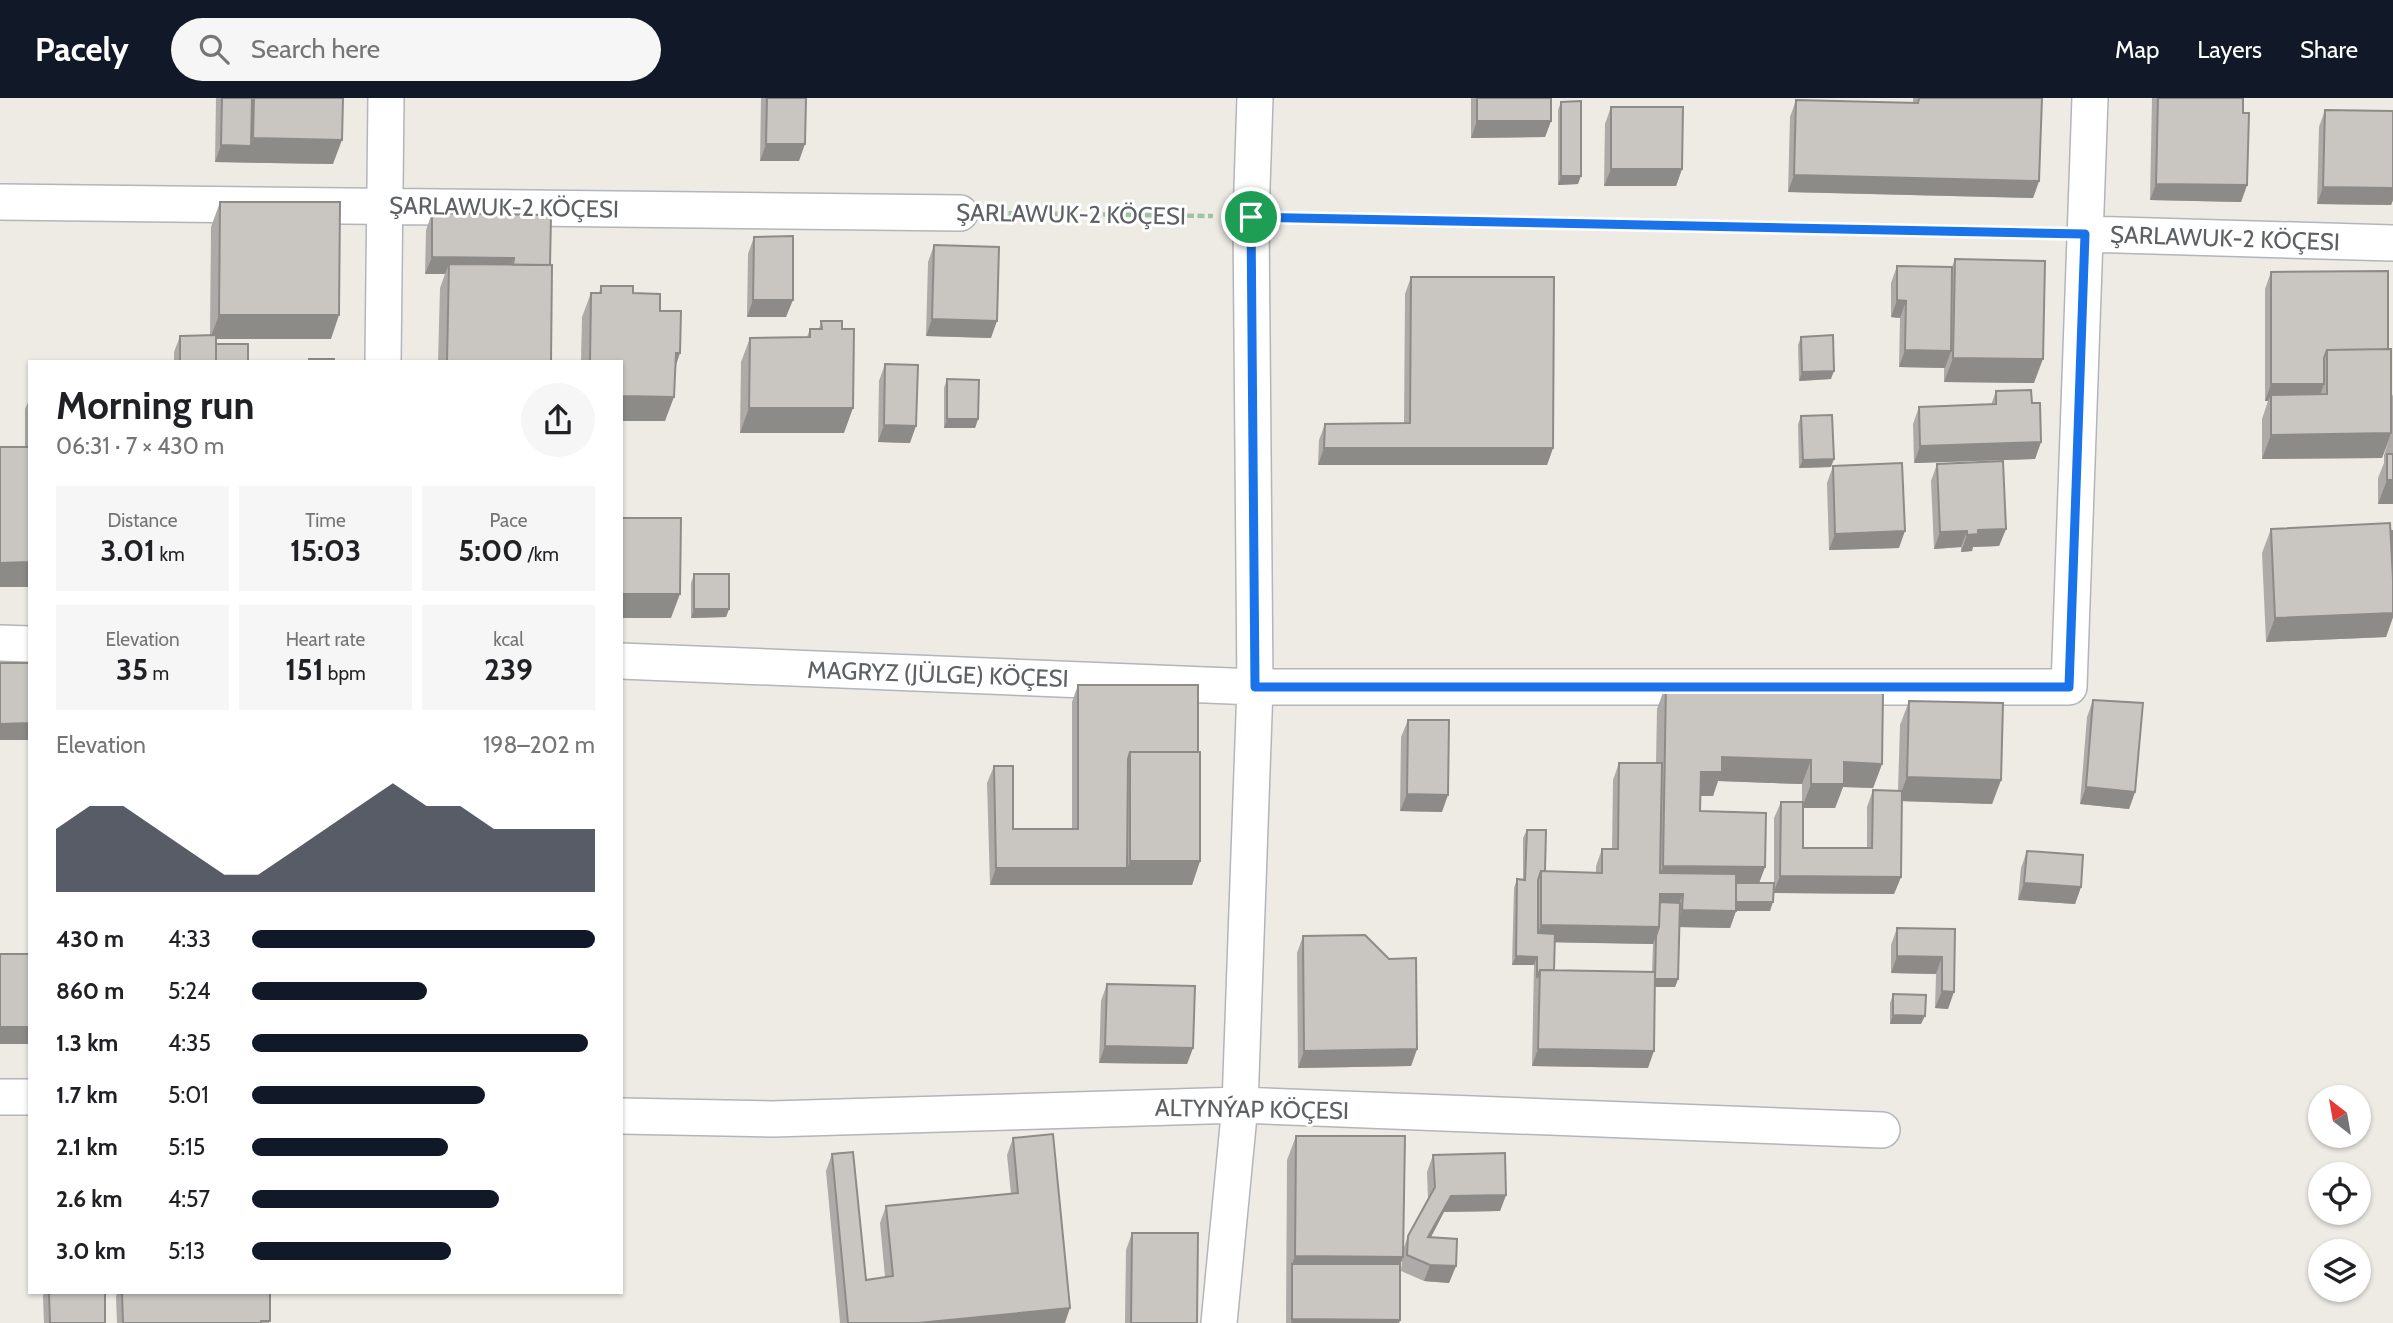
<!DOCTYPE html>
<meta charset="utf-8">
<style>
:root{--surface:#fff;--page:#f6f6f6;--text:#202124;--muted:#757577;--accent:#111827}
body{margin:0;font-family:Cabin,sans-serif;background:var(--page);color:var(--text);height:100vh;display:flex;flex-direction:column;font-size:26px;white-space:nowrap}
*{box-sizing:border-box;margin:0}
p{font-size:23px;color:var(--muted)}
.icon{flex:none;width:38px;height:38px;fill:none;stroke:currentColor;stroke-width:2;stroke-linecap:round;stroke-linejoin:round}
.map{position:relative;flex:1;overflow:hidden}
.panel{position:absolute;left:28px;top:262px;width:595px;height:934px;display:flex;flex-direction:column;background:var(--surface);border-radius:0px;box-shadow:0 2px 5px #0004}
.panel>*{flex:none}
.needle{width:46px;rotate:329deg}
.buttons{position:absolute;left:2308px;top:987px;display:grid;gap:14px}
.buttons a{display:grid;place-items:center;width:63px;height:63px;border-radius:50%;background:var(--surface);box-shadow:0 2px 5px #0004;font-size:35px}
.pin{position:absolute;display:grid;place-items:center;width:60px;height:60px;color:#fff;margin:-30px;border:4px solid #fff;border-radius:50%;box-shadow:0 2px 7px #0007}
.round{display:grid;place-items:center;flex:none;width:74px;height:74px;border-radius:37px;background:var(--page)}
.overview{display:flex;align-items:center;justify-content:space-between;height:119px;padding:0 28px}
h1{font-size:38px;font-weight:700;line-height:52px}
.metrics{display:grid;grid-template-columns:repeat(3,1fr);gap:10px;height:119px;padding:7px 28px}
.metrics div{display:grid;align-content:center;border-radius:0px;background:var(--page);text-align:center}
.metrics b{font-size:30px;font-weight:700}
.metrics small{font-size:19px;font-weight:400}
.metrics p{font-size:19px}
.chart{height:196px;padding:14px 28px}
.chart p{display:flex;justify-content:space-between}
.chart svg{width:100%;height:126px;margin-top:7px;fill:var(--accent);opacity:.7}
ul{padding:0 28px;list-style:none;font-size:23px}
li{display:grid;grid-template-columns:112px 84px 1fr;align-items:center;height:52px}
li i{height:18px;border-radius:9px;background:var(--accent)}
header{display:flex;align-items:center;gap:42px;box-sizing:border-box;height:98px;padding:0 35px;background:var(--accent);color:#fff}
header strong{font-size:33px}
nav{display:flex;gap:38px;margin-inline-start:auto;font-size:24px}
.search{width:490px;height:63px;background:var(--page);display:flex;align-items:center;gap:18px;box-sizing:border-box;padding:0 24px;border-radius:38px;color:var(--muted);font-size:26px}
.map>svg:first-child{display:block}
</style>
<header>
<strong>Pacely</strong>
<div class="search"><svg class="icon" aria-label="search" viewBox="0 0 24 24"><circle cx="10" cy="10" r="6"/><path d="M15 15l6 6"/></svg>Search here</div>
<nav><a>Map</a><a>Layers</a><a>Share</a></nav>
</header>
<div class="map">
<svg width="2393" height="1225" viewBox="0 0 2393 1225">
<rect width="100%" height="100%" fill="#eeebe5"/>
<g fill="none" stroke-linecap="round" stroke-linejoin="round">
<defs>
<path id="street" d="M 0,104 L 960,115
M 2085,136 L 2393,145
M 383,264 L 386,0
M 0,545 L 30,546
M 621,563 L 1255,589 L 2069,589 L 2090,0
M 0,999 L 30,999
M 621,1018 L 772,1021 L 1240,1007 L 1882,1032
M 1219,1225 L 1240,1007 L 1255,589 L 1251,119 L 1255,0"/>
</defs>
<use href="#street" stroke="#b2b5b9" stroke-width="38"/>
<path stroke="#9ec3a5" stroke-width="4.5" stroke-dasharray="7 3.5" stroke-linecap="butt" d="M 998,115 L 1213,118
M 1288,119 L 2049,135"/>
<use href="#street" stroke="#fff" stroke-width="35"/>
</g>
<path fill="#adaaa7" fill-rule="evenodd" d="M 216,0 L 343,0 L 333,66 L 215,64 Z
M 761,0 L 806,0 L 799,63 L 760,63 Z
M 1471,0 L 1551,0 L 1551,23 L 1545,39 L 1471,40 Z
M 1913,0 L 2042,0 L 2039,83 L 2033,100 L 1788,94 L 1790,19 L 1796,2 L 1913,5 Z
M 2152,0 L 2243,0 L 2247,87 L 2241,104 L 2150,102 Z
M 1561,4 L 1578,86 L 1558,87 L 1558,12 Z
M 1611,9 L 1682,71 L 1676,88 L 1604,88 L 1605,26 Z
M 2325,12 L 2393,13 L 2393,102 L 2391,107 L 2317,106 L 2319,29 Z
M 220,104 L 331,241 L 216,241 L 216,246 L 248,264 L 174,264 L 174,254 L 180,238 L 210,237 L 211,129 Z
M 432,115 L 550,167 L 551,264 L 438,264 L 440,190 L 445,176 L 425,176 L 426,132 Z
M 754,139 L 786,219 L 747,219 L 748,156 Z
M 934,147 L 991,240 L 926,238 L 928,164 Z
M 1955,161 L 2034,285 L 1944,284 L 1944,270 L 1899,269 L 1900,220 L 1891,219 L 1891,185 L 1897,168 L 1952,169 Z
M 2271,174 L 2388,251 L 2391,301 L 2393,296 L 2393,406 L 2378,406 L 2378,380 L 2384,365 L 2384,357 L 2388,345 L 2382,360 L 2262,361 L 2262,321 L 2268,303 L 2265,303 L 2265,191 Z
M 1411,179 L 1553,350 L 1547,367 L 1318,367 L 1319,342 L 1325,326 L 1404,325 L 1405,196 Z
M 601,188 L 633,195 L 660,213 L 675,269 L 665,323 L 621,264 L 581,264 L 582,219 L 591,195 L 599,195 Z
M 821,223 L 844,335 L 740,335 L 741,264 L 750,240 L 807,239 L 810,231 L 819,231 Z
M 1801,239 L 1831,281 L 1799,283 L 1798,247 Z
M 885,266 L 910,345 L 878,344 L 879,283 Z
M 947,281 L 978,321 L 975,330 L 944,330 L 944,290 Z
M 1996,293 L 2032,305 L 2041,344 L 2035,361 L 1914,365 L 1913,326 L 1919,309 L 1991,307 Z
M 30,300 L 30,489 L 0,489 L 0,349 L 25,349 L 25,311 Z
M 1801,318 L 1831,369 L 1799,370 L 1798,326 Z
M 1937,366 L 2006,431 L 1999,448 L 1973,449 L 1972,453 L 1961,454 L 1961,449 L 1934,451 L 1931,383 Z
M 1833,368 L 1899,450 L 1829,452 L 1827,385 Z
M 2271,431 L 2393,433 L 2393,519 L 2386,539 L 2266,544 L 2262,455 Z
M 694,476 L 729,511 L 726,519 L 691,520 L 691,485 Z
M 1666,586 L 1882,666 L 1873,690 L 1843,689 L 1835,710 L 1803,710 L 1803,750 L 1867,750 L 1867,709 L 1873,692 L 1898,693 L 1900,627 L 1909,603 L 2001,682 L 1992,706 L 1902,703 L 1901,779 L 1894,796 L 1774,795 L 1770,813 L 1736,813 L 1730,830 L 1679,829 L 1678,881 L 1675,889 L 1655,889 L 1648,970 L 1532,968 L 1534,867 L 1512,867 L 1514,790 L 1517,781 L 1523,781 L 1523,740 L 1527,732 L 1545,773 L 1596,775 L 1596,768 L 1602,751 L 1612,751 L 1613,682 L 1619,665 L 1656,665 L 1657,611 ZM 1718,683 L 1802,686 L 1802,704 L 1781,704 L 1774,720 L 1774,785 L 1759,785 L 1765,769 L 1700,713 L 1701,698 L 1713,698 ZM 1555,844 L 1653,846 L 1652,874 L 1554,872 Z
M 1078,587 L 1198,654 L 1200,763 L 1192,787 L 990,787 L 987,685 L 994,668 L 1013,731 L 1072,731 L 1072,604 Z
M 2093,602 L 2135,694 L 2129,711 L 2080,706 L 2087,619 Z
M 1408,622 L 1442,714 L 1400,713 L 1401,639 Z
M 2027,753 L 2081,789 L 2075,806 L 2018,802 L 2021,770 Z
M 1897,830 L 1955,831 L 1948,911 L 1935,910 L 1936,876 L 1891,875 L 1891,847 Z
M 1303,838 L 1389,861 L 1417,951 L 1411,968 L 1298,970 L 1297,855 Z
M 1107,886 L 1193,950 L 1187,966 L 1099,965 L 1101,903 Z
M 1893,896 L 1921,926 L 1890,926 L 1890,905 Z
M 1296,1038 L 1403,1152 L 1408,1138 L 1428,1101 L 1427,1074 L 1433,1057 L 1506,1097 L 1500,1113 L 1444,1114 L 1431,1139 L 1456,1168 L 1449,1185 L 1424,1183 L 1401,1173 L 1402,1163 L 1400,1166 L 1400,1222 L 1399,1225 L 1286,1225 L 1287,1062 Z
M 1013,1040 L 1065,1225 L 840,1225 L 826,1073 L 832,1056 L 866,1182 L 885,1179 L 880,1125 L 886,1108 L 1011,1096 L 1007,1057 Z
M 1132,1135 L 1197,1225 L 1125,1225 L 1126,1152 Z
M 44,1195 L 49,1195 L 105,1225 L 44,1225 L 43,1198 Z
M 117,1195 L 270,1195 L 269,1225 L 117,1225 L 116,1199 Z"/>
<path fill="#8d8b88" d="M 1477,23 L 1551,23 L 1545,39 L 1471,40 Z
M 253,40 L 342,42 L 333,66 L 215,64 L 221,47 L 251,48 Z
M 766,46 L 805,46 L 799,63 L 760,63 Z
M 1611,71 L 1682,71 L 1676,88 L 1604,88 Z
M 1794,77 L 2039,83 L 2033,100 L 1788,94 Z
M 1561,78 L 1581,78 L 1578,86 L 1558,87 Z
M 2156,86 L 2247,87 L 2241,104 L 2150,102 Z
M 2323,89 L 2393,90 L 2393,102 L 2391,107 L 2317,106 Z
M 432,159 L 514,160 L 507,177 L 449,166 L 445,176 L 425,176 Z
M 753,202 L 793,202 L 786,219 L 747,219 Z
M 1897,202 L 1906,203 L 1900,220 L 1891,219 Z
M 219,217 L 339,217 L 331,241 L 210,241 Z
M 932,221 L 997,223 L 991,240 L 926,238 Z
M 1905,252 L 1951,253 L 1945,270 L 1899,269 Z
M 676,255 L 680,255 L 672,279 Z
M 1953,260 L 2043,261 L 2034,285 L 1944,284 Z
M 1834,273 L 1831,281 L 1799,283 L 1802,274 Z
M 2271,286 L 2324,286 L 2318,303 L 2271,297 L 2268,303 L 2265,303 Z
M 621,298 L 674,299 L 665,323 L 621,323 Z
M 749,310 L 853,310 L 844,335 L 740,335 Z
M 947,321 L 978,321 L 975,330 L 944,330 Z
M 884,327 L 916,328 L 910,345 L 878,344 Z
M 2391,335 L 2382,360 L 2262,361 L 2271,337 Z
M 2041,344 L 2035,361 L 1914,365 L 1920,348 Z
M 1324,350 L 1553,350 L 1547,367 L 1318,367 Z
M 1834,361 L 1831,369 L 1799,370 L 1803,362 Z
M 2387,382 L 2393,382 L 2393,406 L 2378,406 Z
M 2006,431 L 1999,448 L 1973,449 L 1972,453 L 1961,454 L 1967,437 L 1978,432 Z
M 1905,433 L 1899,450 L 1829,452 L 1835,436 Z
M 1967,433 L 1961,449 L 1934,451 L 1940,434 Z
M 30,464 L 30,489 L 0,489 L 0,465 Z
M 621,496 L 680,496 L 671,520 L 621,520 Z
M 694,511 L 729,511 L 726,519 L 691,520 Z
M 2393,515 L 2393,519 L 2386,539 L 2266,544 L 2275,520 Z
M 30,625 L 30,642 L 0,642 L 0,626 Z
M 1722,659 L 1811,662 L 1802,686 L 1718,683 L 1713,698 L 1692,698 L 1701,674 Z
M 1844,664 L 1882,666 L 1873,690 L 1843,689 L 1835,710 L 1802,710 L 1811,686 Z
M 1907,679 L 2001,682 L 1992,706 L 1898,703 Z
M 2086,689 L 2135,694 L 2129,711 L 2080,706 Z
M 1407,696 L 1448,697 L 1442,714 L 1400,713 Z
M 1130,763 L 1200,763 L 1192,787 L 990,787 L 996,770 L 1127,770 Z
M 1663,768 L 1765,769 L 1756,793 L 1654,792 Z
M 1780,778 L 1901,779 L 1894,796 L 1773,795 Z
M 2024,785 L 2081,789 L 2075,806 L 2018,802 Z
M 1660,796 L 1683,796 L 1676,813 L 1657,813 Z
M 1733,804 L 1773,804 L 1770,813 L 1730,813 Z
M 1682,812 L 1736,813 L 1730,830 L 1676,829 Z
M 1541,827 L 1659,829 L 1653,846 L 1534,844 Z
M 1516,858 L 1537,859 L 1534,867 L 1512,867 Z
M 1897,858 L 1942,859 L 1936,876 L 1891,875 Z
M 1655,881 L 1678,881 L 1675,889 L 1652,889 Z
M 1942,893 L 1954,894 L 1948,911 L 1935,910 Z
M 1893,917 L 1925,918 L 1921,926 L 1890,926 Z
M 0,929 L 30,929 L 30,946 L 0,946 Z
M 1105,948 L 1193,950 L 1187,966 L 1099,965 Z
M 1417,951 L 1411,968 L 1298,970 L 1304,953 Z
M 1538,951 L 1654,953 L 1648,970 L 1532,968 Z
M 1506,1097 L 1500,1113 L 1444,1114 L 1422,1156 L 1428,1139 L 1451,1098 Z
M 1295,1158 L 1403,1159 L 1394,1183 L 1292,1166 Z
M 1430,1167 L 1456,1168 L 1449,1185 L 1424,1183 Z
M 1070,1210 L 1065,1225 L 918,1225 Z
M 1292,1221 L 1400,1222 L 1399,1225 L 1291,1225 Z"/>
<path fill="#c9c6c2" stroke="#8d8b88" stroke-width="2" d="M 222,0 L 252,0 L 251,48 L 221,47 Z
M 254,0 L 343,0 L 342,42 L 253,40 Z
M 767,0 L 806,0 L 805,46 L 766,46 Z
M 1477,0 L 1551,0 L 1551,23 L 1477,23 Z
M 1919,0 L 2042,0 L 2039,83 L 1794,77 L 1796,2 L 1918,5 Z
M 2158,0 L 2243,0 L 2243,15 L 2249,15 L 2247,87 L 2156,86 Z
M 1581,3 L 1581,78 L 1561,78 L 1561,4 Z
M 1611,9 L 1683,9 L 1682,71 L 1611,71 Z
M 2325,12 L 2393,13 L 2393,90 L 2323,89 Z
M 220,104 L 340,104 L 339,217 L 219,217 Z
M 432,115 L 551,117 L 550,167 L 513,167 L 514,160 L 432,159 Z
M 793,138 L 793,202 L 753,202 L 754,139 Z
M 934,147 L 999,149 L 997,223 L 932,221 Z
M 1955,161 L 2045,163 L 2043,261 L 1953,260 Z
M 449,166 L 552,167 L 551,264 L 447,264 Z
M 1897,168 L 1952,169 L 1951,253 L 1905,252 L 1906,203 L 1897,202 Z
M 2388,173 L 2388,251 L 2327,252 L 2324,260 L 2324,286 L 2271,286 L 2271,174 Z
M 1411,179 L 1554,179 L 1553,350 L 1324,350 L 1325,326 L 1410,325 Z
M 601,188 L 633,188 L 633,195 L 660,196 L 660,213 L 681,213 L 680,255 L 676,255 L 674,299 L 621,298 L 621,264 L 590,264 L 591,195 L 601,195 Z
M 821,223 L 842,223 L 842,231 L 854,231 L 853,310 L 749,310 L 750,240 L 810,239 L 810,231 L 822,231 Z
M 216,237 L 216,264 L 180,264 L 180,238 Z
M 1833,237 L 1834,273 L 1802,274 L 1801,239 Z
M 216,246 L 248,246 L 248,264 L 216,264 Z
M 2391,251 L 2391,335 L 2271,337 L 2271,297 L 2327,296 L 2327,252 Z
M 309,261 L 334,261 L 334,264 L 309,264 Z
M 885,266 L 918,267 L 916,328 L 884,327 Z
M 947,281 L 979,282 L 978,321 L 947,321 Z
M 2031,292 L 2032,305 L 2040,305 L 2041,344 L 1920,348 L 1919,309 L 1996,306 L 1996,293 Z
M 1832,317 L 1834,361 L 1803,362 L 1801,318 Z
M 0,349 L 30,349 L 30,464 L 0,465 Z
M 2387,356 L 2393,356 L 2393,382 L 2387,382 Z
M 2003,363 L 2006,431 L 1978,432 L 1978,436 L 1967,437 L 1967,433 L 1940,434 L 1937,366 Z
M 1902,365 L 1905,433 L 1835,436 L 1833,368 Z
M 621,420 L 681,420 L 680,496 L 621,496 Z
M 2390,425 L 2393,481 L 2393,515 L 2275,520 L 2271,431 Z
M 2391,433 L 2393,433 L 2393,481 Z
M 694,476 L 729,476 L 729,511 L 694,511 Z
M 0,565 L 30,565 L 30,625 L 0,626 Z
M 1666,586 L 1782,587 L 1883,594 L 1882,666 L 1844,664 L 1844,686 L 1811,686 L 1811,662 L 1722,659 L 1722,674 L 1701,674 L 1700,713 L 1766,715 L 1765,769 L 1663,768 Z
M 1078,587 L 1198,587 L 1198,654 L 1130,654 L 1128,661 L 1127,770 L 996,770 L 994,668 L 1013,668 L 1013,731 L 1078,731 Z
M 2093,602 L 2143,605 L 2135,694 L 2086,689 Z
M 1909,603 L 2003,605 L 2001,682 L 1907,679 Z
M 1408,622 L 1449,622 L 1448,697 L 1407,696 Z
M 1130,654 L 1200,654 L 1200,763 L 1130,763 Z
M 1619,665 L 1662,665 L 1660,775 L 1736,776 L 1736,813 L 1682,812 L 1683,796 L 1660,796 L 1659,829 L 1541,827 L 1541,773 L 1602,775 L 1602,751 L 1618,751 Z
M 1873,692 L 1902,693 L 1901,779 L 1780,778 L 1781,704 L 1803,704 L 1803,750 L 1872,750 Z
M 1527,732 L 1546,732 L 1545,773 L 1541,773 L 1538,782 L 1538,835 L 1555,836 L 1554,872 L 1540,872 L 1537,880 L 1537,859 L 1516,858 L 1517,781 L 1525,782 Z
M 2027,753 L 2083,757 L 2081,789 L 2024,785 Z
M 1736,785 L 1774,785 L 1773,804 L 1736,804 Z
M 1660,804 L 1680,805 L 1678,881 L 1655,881 L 1656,838 L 1659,829 Z
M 1897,830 L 1955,831 L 1954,894 L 1942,893 L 1942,859 L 1897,858 Z
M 1365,837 L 1389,861 L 1416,860 L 1417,951 L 1304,953 L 1303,838 Z
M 0,856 L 30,856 L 30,929 L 0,929 Z
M 1540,872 L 1655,874 L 1654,953 L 1538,951 Z
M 1107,886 L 1195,888 L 1193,950 L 1105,948 Z
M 1893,896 L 1926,897 L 1925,918 L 1893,917 Z
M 1053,1036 L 1070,1210 L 918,1225 L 848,1225 L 832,1056 L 853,1054 L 866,1182 L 893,1178 L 886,1108 L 1018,1095 L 1013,1040 Z
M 1296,1038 L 1405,1038 L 1403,1159 L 1295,1158 Z
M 1505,1055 L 1506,1097 L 1451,1098 L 1428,1139 L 1457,1141 L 1456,1168 L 1430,1167 L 1407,1157 L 1408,1138 L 1435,1089 L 1433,1057 Z
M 1132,1135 L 1198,1135 L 1197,1225 L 1131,1225 Z
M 1292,1166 L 1400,1166 L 1400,1222 L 1292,1221 Z
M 49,1195 L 105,1195 L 105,1225 L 50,1225 Z
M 122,1195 L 270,1195 L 270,1223 L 261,1223 L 261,1225 L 123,1225 Z"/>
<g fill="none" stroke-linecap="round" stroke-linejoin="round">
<defs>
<path id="route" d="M 1251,119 L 2085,136 L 2069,589 L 1255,589 Z"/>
</defs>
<use href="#route" stroke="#fff" stroke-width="14"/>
<use href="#route" stroke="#1a73e8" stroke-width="9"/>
</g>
<g text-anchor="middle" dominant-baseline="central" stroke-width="6" stroke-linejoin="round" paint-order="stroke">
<g font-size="24" fill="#5d6164" stroke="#fff">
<text transform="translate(504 109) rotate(1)">ŞARLAWUK-2 KÖÇESI</text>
<text transform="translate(1071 116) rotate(1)">ŞARLAWUK-2 KÖÇESI</text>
<text transform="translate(2225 140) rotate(2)">ŞARLAWUK-2 KÖÇESI</text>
<text transform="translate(938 576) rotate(2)">MAGRYZ (JÜLGE) KÖÇESI</text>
<text transform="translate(1252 1011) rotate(1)">ALTYNÝAP KÖÇESI</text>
</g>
</g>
</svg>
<div class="buttons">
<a><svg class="needle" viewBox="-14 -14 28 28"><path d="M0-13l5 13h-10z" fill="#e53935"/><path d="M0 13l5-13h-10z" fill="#757577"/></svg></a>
<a><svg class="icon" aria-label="locate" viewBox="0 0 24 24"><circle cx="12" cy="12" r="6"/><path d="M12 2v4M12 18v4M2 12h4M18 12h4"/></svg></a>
<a><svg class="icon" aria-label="layers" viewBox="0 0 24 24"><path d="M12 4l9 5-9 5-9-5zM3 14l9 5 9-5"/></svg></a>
</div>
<div class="pin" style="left:1251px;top:119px;background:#1e9e55"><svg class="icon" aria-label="arrive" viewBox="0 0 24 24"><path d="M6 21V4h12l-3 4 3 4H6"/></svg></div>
<section class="panel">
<div class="overview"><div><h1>Morning run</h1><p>06:31 · 7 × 430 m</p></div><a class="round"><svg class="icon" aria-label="share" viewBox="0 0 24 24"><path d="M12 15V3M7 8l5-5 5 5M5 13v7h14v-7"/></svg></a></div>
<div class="metrics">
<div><p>Distance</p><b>3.01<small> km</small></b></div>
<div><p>Time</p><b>15:03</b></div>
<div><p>Pace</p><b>5:00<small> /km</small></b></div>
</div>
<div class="metrics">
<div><p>Elevation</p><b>35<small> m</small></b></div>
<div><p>Heart rate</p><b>151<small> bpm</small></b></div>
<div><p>kcal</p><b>239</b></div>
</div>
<div class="chart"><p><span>Elevation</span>198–202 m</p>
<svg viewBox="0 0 160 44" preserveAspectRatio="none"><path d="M0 44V22L10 14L20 14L30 22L40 30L50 38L60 38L70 30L80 22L90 14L100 6L110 14L120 14L130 22L140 22L150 22L160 22V44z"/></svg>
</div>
<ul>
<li><b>430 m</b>4:33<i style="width:100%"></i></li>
<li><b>860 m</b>5:24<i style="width:51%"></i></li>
<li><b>1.3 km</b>4:35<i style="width:98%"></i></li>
<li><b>1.7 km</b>5:01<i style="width:68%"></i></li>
<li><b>2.1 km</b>5:15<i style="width:57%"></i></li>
<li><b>2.6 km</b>4:57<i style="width:72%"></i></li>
<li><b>3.0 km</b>5:13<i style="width:58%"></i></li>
</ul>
</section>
</div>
